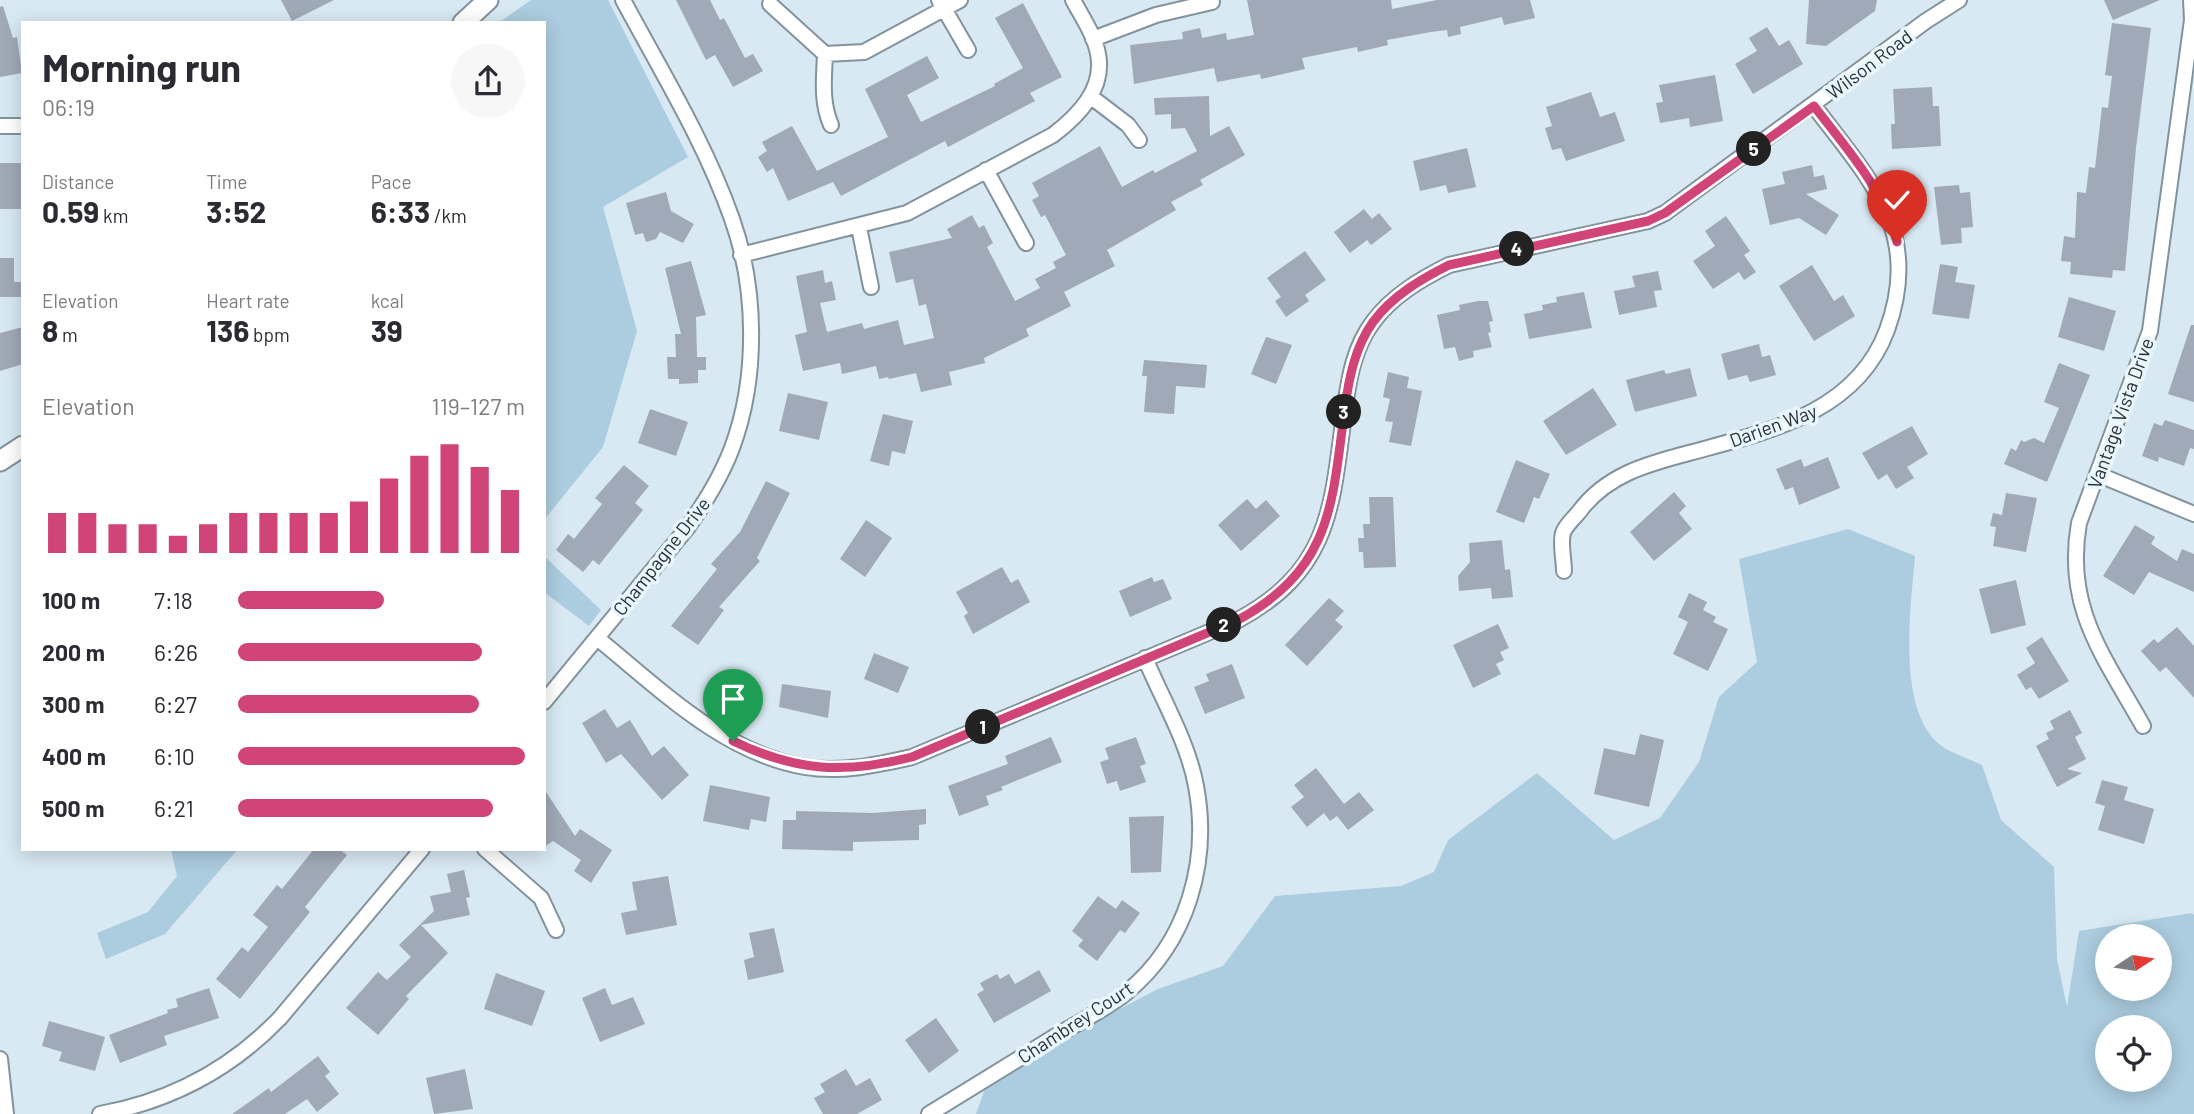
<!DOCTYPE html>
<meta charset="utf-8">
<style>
:root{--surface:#fff;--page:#f7f7f7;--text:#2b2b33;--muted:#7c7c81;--accent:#d04478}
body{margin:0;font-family:Barlow,sans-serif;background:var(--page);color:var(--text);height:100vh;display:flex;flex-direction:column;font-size:26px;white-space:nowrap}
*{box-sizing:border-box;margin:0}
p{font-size:23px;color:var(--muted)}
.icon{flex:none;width:38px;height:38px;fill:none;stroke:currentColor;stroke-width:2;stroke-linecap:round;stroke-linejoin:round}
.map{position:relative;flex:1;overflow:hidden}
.drawer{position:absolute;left:21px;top:21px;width:525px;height:830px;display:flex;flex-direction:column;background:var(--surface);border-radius:0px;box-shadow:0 4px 18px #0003}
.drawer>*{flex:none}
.needle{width:46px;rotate:78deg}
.controls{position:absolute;left:2095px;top:924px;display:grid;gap:14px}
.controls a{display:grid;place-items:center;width:77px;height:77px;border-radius:50%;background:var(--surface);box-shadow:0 4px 18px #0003;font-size:35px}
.pin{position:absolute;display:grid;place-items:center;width:60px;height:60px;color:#fff;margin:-72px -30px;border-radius:50% 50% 50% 0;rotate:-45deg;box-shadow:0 0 7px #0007}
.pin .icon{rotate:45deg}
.km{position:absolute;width:35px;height:35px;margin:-18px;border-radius:50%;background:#222;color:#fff;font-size:19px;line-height:35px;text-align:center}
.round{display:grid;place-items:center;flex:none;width:74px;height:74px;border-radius:37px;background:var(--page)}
.overview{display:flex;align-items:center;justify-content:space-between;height:119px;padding:0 21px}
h1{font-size:38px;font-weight:700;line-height:52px}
.figures{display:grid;grid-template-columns:repeat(3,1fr);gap:10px;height:119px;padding:7px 21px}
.figures div{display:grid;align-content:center}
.figures b{font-size:30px;font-weight:700}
.figures small{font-size:19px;font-weight:400}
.figures p{font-size:19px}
.chart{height:196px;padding:14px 21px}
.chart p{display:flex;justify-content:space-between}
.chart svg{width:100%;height:126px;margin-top:7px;stroke:var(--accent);stroke-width:6}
ul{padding:0 21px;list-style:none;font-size:23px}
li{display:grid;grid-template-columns:112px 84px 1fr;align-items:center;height:52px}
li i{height:18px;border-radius:9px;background:var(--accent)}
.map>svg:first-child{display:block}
</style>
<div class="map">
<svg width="2194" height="1114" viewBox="0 0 2194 1114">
<rect width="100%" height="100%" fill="#d8e9f3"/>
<path fill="#accddf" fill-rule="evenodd" d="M 531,0 L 608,0 L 688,157 L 603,207 L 637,331 L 603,447 L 544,520 L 544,23 L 498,23 Z
M 1848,529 L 1915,556 C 1911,606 1895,714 1943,747 C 1954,754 1970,759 1982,765 L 2001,820 L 2054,867 L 2057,959 L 2067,1007 L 2079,931 L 2192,913 L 2194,915 L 2194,1114 L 976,1114 L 989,1077 L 1158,989 L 1223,966 L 1275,896 L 1401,886 L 1434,872 L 1448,840 L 1537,773 L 1614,840 L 1660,818 L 1699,762 L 1719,697 L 1757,662 L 1739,559 ZM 2107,936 L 2160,936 L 2160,989 L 2107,989 ZM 2107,1027 L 2160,1027 L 2160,1080 L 2107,1080 Z
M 544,556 L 601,610 L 589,626 L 544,592 Z
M 171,849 L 238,849 L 165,934 L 106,959 L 97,933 L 148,912 L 177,876 Z"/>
<path fill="#a0a9b7" d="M 281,0 L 334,0 L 292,21 Z
M 676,0 L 710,0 L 720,20 L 724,18 L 745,58 L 753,54 L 763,71 L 733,87 L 715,55 L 706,60 Z
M 1247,0 L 1391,0 L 1392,9 L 1437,0 L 1530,0 L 1535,18 L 1504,25 L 1502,17 L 1460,27 L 1461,34 L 1448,37 L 1447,30 L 1431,32 L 1387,40 L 1388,45 L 1358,52 L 1357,47 L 1302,58 L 1305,69 L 1261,79 L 1260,74 L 1217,82 L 1214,68 L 1134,84 L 1130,45 L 1183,39 L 1182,32 L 1200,28 L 1202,38 L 1226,33 L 1227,40 L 1254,35 Z
M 1809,0 L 1877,0 L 1875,11 L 1826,46 L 1806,44 Z
M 2104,0 L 2160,0 L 2113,20 Z
M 1023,3 L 1062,77 L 1030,93 L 1035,101 L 948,147 L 945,141 L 841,196 L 833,182 L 788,201 L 773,168 L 767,172 L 758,157 L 767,151 L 762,142 L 792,126 L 817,171 L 888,137 L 865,89 L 927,56 L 939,78 L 907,95 L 921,122 L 995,86 L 994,84 L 1023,68 L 995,18 Z
M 3,6 L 13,38 L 17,37 L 22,73 L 0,77 L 0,7 Z
M 2112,23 L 2151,28 L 2136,148 L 2125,271 L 2113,270 L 2112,278 L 2070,274 L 2071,262 L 2061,261 L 2064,236 L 2075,238 L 2077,192 L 2086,193 L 2089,167 L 2095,168 L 2102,107 L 2108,108 L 2112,76 L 2105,75 Z
M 1767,27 L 1779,46 L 1789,40 L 1803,64 L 1753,94 L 1735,64 L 1757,51 L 1749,38 Z
M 1715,75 L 1723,121 L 1690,127 L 1689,118 L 1660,123 L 1656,103 L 1663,102 L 1659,85 Z
M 1932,87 L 1933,106 L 1939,106 L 1941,146 L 1892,149 L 1891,124 L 1895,124 L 1893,89 Z
M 1591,92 L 1600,117 L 1615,112 L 1625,141 L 1566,161 L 1561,148 L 1552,150 L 1545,128 L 1552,126 L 1546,107 Z
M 1209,96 L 1210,136 L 1229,126 L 1245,155 L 1200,180 L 1203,185 L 1171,202 L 1176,210 L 1107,250 L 1115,266 L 1064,292 L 1071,306 L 1026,329 L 1029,336 L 984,358 L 985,363 L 949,372 L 952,385 L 921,392 L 916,373 L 889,379 L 888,377 L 879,379 L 876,366 L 842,374 L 840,363 L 803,371 L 795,335 L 807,332 L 796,276 L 823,270 L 825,283 L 832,281 L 836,300 L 820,303 L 827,332 L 862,323 L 864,329 L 898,320 L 904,345 L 934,338 L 926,304 L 919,306 L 913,279 L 896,283 L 889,252 L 952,238 L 947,229 L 972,215 L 979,228 L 984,225 L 993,243 L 987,247 L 1015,301 L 1040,288 L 1035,279 L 1056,268 L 1053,262 L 1066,255 L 1045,215 L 1041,217 L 1032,200 L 1039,196 L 1032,183 L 1100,146 L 1122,187 L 1153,170 L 1155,173 L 1197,151 L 1185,128 L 1171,129 L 1171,114 L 1155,115 L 1154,98 Z
M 1467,148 L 1476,187 L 1448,193 L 1446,185 L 1420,191 L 1413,161 Z
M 0,163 L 23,163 L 23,209 L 0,209 Z
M 1812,165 L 1814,177 L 1824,175 L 1827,189 L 1806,194 L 1839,215 L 1826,235 L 1799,218 L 1770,225 L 1762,189 L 1785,184 L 1782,172 Z
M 1959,185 L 1960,193 L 1970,192 L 1973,227 L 1961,228 L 1962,243 L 1941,245 L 1934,187 Z
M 666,192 L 671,211 L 694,224 L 683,243 L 660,232 L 656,239 L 646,242 L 643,233 L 635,235 L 626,203 Z
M 1364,209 L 1372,219 L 1379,213 L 1392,229 L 1371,245 L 1367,240 L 1350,253 L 1334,232 Z
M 1726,216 L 1750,251 L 1744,255 L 1756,272 L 1744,280 L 1739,272 L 1713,289 L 1693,261 L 1715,246 L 1705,231 Z
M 1305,251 L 1326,280 L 1305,295 L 1309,301 L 1286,317 L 1275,301 L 1281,297 L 1267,278 Z
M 0,258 L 14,258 L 14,282 L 21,282 L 21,297 L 0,297 Z
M 691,261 L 706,315 L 696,317 L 697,357 L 706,357 L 706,370 L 698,370 L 698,383 L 679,384 L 679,379 L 668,379 L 667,357 L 676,357 L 675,334 L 681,334 L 665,268 Z
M 1940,264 L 1958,267 L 1955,282 L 1975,285 L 1969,319 L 1932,314 Z
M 1812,265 L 1834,301 L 1843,295 L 1855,316 L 1814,341 L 1779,286 Z
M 1658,271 L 1662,290 L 1654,291 L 1657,307 L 1619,315 L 1614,291 L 1635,287 L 1632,276 Z
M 1584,292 L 1592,328 L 1529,339 L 1524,314 L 1543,310 L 1542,305 L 1557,302 L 1556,297 Z
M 2069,297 L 2116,311 L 2104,351 L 2058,337 Z
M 1478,301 L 1488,301 L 1493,321 L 1489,322 L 1491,332 L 1488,333 L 1492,347 L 1473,351 L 1474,357 L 1459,361 L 1455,347 L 1444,349 L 1437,315 L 1460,310 L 1459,305 Z
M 2191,325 L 2194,325 L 2194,402 L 2168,394 Z
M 23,327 L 23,364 L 0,371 L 0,333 Z
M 1266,337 L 1292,345 L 1276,384 L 1251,374 Z
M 1759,344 L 1762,357 L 1770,355 L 1776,375 L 1750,382 L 1747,375 L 1728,380 L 1721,354 Z
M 1144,360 L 1207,365 L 1205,388 L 1176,386 L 1174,414 L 1144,412 L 1147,376 L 1142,376 Z
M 2059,363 L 2090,375 L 2047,482 L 2004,464 L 2011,448 L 2016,451 L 2021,440 L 2024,442 L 2034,438 L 2044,443 L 2059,408 L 2044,402 Z
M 1690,368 L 1697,396 L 1635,412 L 1626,380 L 1664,370 L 1666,374 Z
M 1388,372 L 1409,377 L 1407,388 L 1422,391 L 1411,446 L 1389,442 L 1393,422 L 1385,421 L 1390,399 L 1383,397 Z
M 1593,388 L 1617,425 L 1566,455 L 1543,421 Z
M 788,393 L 828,402 L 819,440 L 779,431 Z
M 650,409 L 688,422 L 676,456 L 638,443 Z
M 883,414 L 913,421 L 905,454 L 892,451 L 889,466 L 870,461 Z
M 2165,420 L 2194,430 L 2194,449 L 2190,448 L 2184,466 L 2159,457 L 2158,462 L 2142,456 L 2154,423 L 2162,426 Z
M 1912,426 L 1928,454 L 1907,467 L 1914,478 L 1896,489 L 1887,474 L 1878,480 L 1862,453 Z
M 1828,457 L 1840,488 L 1799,505 L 1793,487 L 1785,490 L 1776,469 L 1801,459 L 1804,467 Z
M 1516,460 L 1550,474 L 1539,499 L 1534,497 L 1524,523 L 1496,512 Z
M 624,465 L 649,486 L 635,503 L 643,510 L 599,565 L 593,560 L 583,572 L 556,550 L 568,534 L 574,539 L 602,504 L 595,498 Z
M 766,481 L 790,493 L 757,558 L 760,561 L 719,607 L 724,610 L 698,645 L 671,626 L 717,569 L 711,564 L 740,532 Z
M 1674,492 L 1686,506 L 1679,513 L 1692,529 L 1654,561 L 1630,532 Z
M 2006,493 L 2037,498 L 2026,552 L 1993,546 L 1996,527 L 1990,526 L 1993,513 L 2002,515 Z
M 1369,497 L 1393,497 L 1396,567 L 1364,568 L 1363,552 L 1359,552 L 1358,538 L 1364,538 L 1363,524 L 1370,524 Z
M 1247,499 L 1256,509 L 1266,500 L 1280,516 L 1241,551 L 1218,525 Z
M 866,520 L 892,538 L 865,577 L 840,559 Z
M 2135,525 L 2155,537 L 2151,544 L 2177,561 L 2182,549 L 2194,554 L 2194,592 L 2149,572 L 2134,595 L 2103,576 Z
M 1502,540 L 1505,570 L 1510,569 L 1513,597 L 1492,599 L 1491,588 L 1459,591 L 1458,576 L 1470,562 L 1469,543 Z
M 1002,567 L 1011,583 L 1018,579 L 1030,602 L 973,634 L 964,616 L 968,613 L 956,592 Z
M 1152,577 L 1154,582 L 1163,579 L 1172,599 L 1130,617 L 1119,591 Z
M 2016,580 L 2026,625 L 1991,634 L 1979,589 Z
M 1689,593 L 1707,602 L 1703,610 L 1716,617 L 1713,622 L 1728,629 L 1708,671 L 1673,654 L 1688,622 L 1678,617 Z
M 1329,598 L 1344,611 L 1335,620 L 1343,627 L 1307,666 L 1285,645 Z
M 1498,624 L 1509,648 L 1500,652 L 1504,660 L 1496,664 L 1501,674 L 1473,688 L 1453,645 Z
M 2177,627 L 2194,646 L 2194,698 L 2166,667 L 2160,672 L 2141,651 L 2154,639 L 2158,643 Z
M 2042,637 L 2069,681 L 2039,699 L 2031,687 L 2026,690 L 2017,675 L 2035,663 L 2026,648 Z
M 874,653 L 909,667 L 898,693 L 864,679 Z
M 1232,664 L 1245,698 L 1205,714 L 1194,687 L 1209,681 L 1206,674 Z
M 782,684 L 831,691 L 828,718 L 779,707 Z
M 605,709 L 617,728 L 630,720 L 652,756 L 664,746 L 689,775 L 662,800 L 621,754 L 606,763 L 582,723 Z
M 2070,710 L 2082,733 L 2075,737 L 2086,759 L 2067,769 L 2082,773 L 2057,787 L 2036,746 L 2049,739 L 2046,733 L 2054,729 L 2050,721 Z
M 1640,734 L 1664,740 L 1649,807 L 1594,794 L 1604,748 L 1635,755 Z
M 1051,737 L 1062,762 L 1001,787 L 1003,790 L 986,796 L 989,805 L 959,816 L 948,786 L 1008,764 L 1005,756 Z
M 1136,737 L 1146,764 L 1140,766 L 1146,782 L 1120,791 L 1117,781 L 1107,784 L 1100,762 L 1109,759 L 1105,748 Z
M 1316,768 L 1344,804 L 1359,792 L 1374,810 L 1348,830 L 1337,816 L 1330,821 L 1324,813 L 1307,827 L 1291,807 L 1304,797 L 1294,785 Z
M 2102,780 L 2128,787 L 2124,800 L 2154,809 L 2144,844 L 2098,830 L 2105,806 L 2095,803 Z
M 710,785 L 770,797 L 766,822 L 751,819 L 749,830 L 703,821 Z
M 544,789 L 575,836 L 580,829 L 612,850 L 591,883 L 574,871 L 581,860 L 553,841 L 544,847 Z
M 926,809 L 926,824 L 919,825 L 919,840 L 853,842 L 853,851 L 782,849 L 783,820 L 796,820 L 796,811 L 872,813 Z
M 1164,816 L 1161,872 L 1131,873 L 1129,817 Z
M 314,849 L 339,849 L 347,855 L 305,907 L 310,912 L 240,999 L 216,979 L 242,947 L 248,952 L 268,927 L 253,915 L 277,885 L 282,889 Z
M 464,870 L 470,897 L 466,898 L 470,915 L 421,925 L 448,953 L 406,996 L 409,999 L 378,1035 L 346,1008 L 378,972 L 387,980 L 411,957 L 399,945 L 434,911 L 430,896 L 451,892 L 447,874 Z
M 668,876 L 677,925 L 626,935 L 621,913 L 637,910 L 632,882 Z
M 1098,896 L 1116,909 L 1122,900 L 1140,913 L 1125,933 L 1120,930 L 1097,961 L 1078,946 L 1083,940 L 1072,931 Z
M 774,928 L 784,972 L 748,980 L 744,960 L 754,957 L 749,933 Z
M 1039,970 L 1051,991 L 994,1023 L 977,994 L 984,990 L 980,983 L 997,974 L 1000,979 L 1009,974 L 1015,984 Z
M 496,973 L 545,991 L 532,1026 L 484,1009 Z
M 209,988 L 219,1018 L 164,1036 L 167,1045 L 120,1063 L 109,1035 L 168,1013 L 167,1010 L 178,1007 L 176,999 Z
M 605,988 L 612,1005 L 633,997 L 645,1024 L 600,1042 L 582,998 Z
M 936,1018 L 959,1051 L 929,1073 L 905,1040 Z
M 49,1021 L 105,1037 L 95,1071 L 59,1061 L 62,1052 L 42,1046 Z
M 318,1056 L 330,1072 L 325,1076 L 339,1094 L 317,1112 L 307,1099 L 285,1114 L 232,1114 L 269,1088 L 271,1092 Z
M 465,1069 L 473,1109 L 434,1114 L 426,1078 Z
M 846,1069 L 856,1086 L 870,1078 L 882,1100 L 857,1114 L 823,1114 L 814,1098 L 825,1092 L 820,1084 Z"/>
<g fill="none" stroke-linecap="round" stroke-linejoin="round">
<defs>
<path id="street" d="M 939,0 L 968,50
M 770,4 L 825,54 L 864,52 L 960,0
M 1093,39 L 1156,15 L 1212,2
M 825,54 C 824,79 821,102 831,125
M 1090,96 L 1128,125 L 1139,140
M 0,126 L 23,126
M 986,170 L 1026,243
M 859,227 L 871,287
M 741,255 L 907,213 L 1053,135 C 1078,116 1105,89 1098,54 C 1095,36 1082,17 1073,0
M 2097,474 L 2194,514
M 1564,571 C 1564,560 1560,543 1563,533 C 1565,526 1574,518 1579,512 C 1606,475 1647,464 1689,453 C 1766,432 1856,414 1887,330 C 1923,231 1869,179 1814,106
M 597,638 C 659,688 723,753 805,767 C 841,773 877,765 912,757 L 1238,620 C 1333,569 1332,503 1345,407 C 1349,378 1354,347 1373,322 C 1392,296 1421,279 1449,265 L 1648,221 L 1665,213 L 1926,21 L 1959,0
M 544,702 L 688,527 C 705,502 721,477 732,448 C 758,378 757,289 732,219 C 705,142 661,71 623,0
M 2143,726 C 2104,656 2064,608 2079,523 L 2150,331 L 2192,20 L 2191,0
M 485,849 L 541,898 L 556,930
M 0,1059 L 6,1114
M 100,1114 C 171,1101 231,1069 280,1018 L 422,849
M 929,1114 C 969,1089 1010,1064 1051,1039 C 1075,1024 1105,1010 1127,992 C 1188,942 1210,861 1196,786 C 1188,742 1162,699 1145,658"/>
<path id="secondary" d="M 463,23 L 488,0
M 0,461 L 23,446"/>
</defs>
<use href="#street" stroke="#83939c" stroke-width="18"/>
<use href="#secondary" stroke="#83939c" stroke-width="23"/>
<use href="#street" stroke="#fff" stroke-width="14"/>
<use href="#secondary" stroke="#fff" stroke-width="19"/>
</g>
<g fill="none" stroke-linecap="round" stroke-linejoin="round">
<defs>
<path id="route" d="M 733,741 C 797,772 844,774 912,757 L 1238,620 C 1333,568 1332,503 1345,407 C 1349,378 1355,347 1373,322 C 1392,296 1421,279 1449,265 L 1648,221 L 1665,213 L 1814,106 C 1846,148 1884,189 1897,242"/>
</defs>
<use href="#route" stroke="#fff" stroke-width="14"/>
<use href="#route" stroke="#d04478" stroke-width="9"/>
</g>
<g text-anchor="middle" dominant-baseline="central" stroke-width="7" stroke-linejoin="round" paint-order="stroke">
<g font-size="19" fill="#2a3034" stroke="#e8f6fe">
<text transform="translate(1869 64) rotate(-37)">Wilson Road</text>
<text transform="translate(2120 413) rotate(-70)">Vantage Vista Drive</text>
<text transform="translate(1773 425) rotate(-20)">Darien Way</text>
<text transform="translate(661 556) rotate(-52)">Champagne Drive</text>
<text transform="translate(1075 1022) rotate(-33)">Chambrey Court</text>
</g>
</g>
</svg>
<div class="controls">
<a><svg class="needle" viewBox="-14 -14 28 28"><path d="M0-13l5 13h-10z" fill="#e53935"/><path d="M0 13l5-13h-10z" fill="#7c7c81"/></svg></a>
<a><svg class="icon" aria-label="locate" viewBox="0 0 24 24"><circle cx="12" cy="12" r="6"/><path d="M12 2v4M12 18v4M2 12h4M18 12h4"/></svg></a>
</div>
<div class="pin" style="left:733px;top:741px;background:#1e9e55"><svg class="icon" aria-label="arrive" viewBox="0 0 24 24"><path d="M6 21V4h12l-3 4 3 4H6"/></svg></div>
<div class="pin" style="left:1897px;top:242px;background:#d93025"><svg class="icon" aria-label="check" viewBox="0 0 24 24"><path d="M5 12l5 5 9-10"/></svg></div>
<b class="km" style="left:983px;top:727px">1</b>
<b class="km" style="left:1224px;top:625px">2</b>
<b class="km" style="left:1344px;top:412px">3</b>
<b class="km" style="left:1517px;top:249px">4</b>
<b class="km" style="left:1754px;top:149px">5</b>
<section class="drawer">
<div class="overview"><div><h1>Morning run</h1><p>06:19</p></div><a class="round"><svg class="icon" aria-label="share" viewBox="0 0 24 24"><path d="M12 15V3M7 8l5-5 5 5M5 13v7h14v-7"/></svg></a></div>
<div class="figures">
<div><p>Distance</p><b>0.59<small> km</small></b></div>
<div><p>Time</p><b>3:52</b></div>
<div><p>Pace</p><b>6:33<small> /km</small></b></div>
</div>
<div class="figures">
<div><p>Elevation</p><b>8<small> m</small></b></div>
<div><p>Heart rate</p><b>136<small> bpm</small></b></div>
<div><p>kcal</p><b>39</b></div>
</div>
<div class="chart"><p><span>Elevation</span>119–127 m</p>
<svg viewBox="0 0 160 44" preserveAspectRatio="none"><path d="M5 44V30M15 44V30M25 44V34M35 44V34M45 44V38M55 44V34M65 44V30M75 44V30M85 44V30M95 44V30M105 44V26M115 44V18M125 44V10M135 44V6M145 44V14M155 44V22"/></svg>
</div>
<ul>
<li><b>100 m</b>7:18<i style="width:51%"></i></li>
<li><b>200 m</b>6:26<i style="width:85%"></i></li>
<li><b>300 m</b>6:27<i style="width:84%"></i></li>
<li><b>400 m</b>6:10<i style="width:100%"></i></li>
<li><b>500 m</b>6:21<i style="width:89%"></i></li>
</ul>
</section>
</div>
